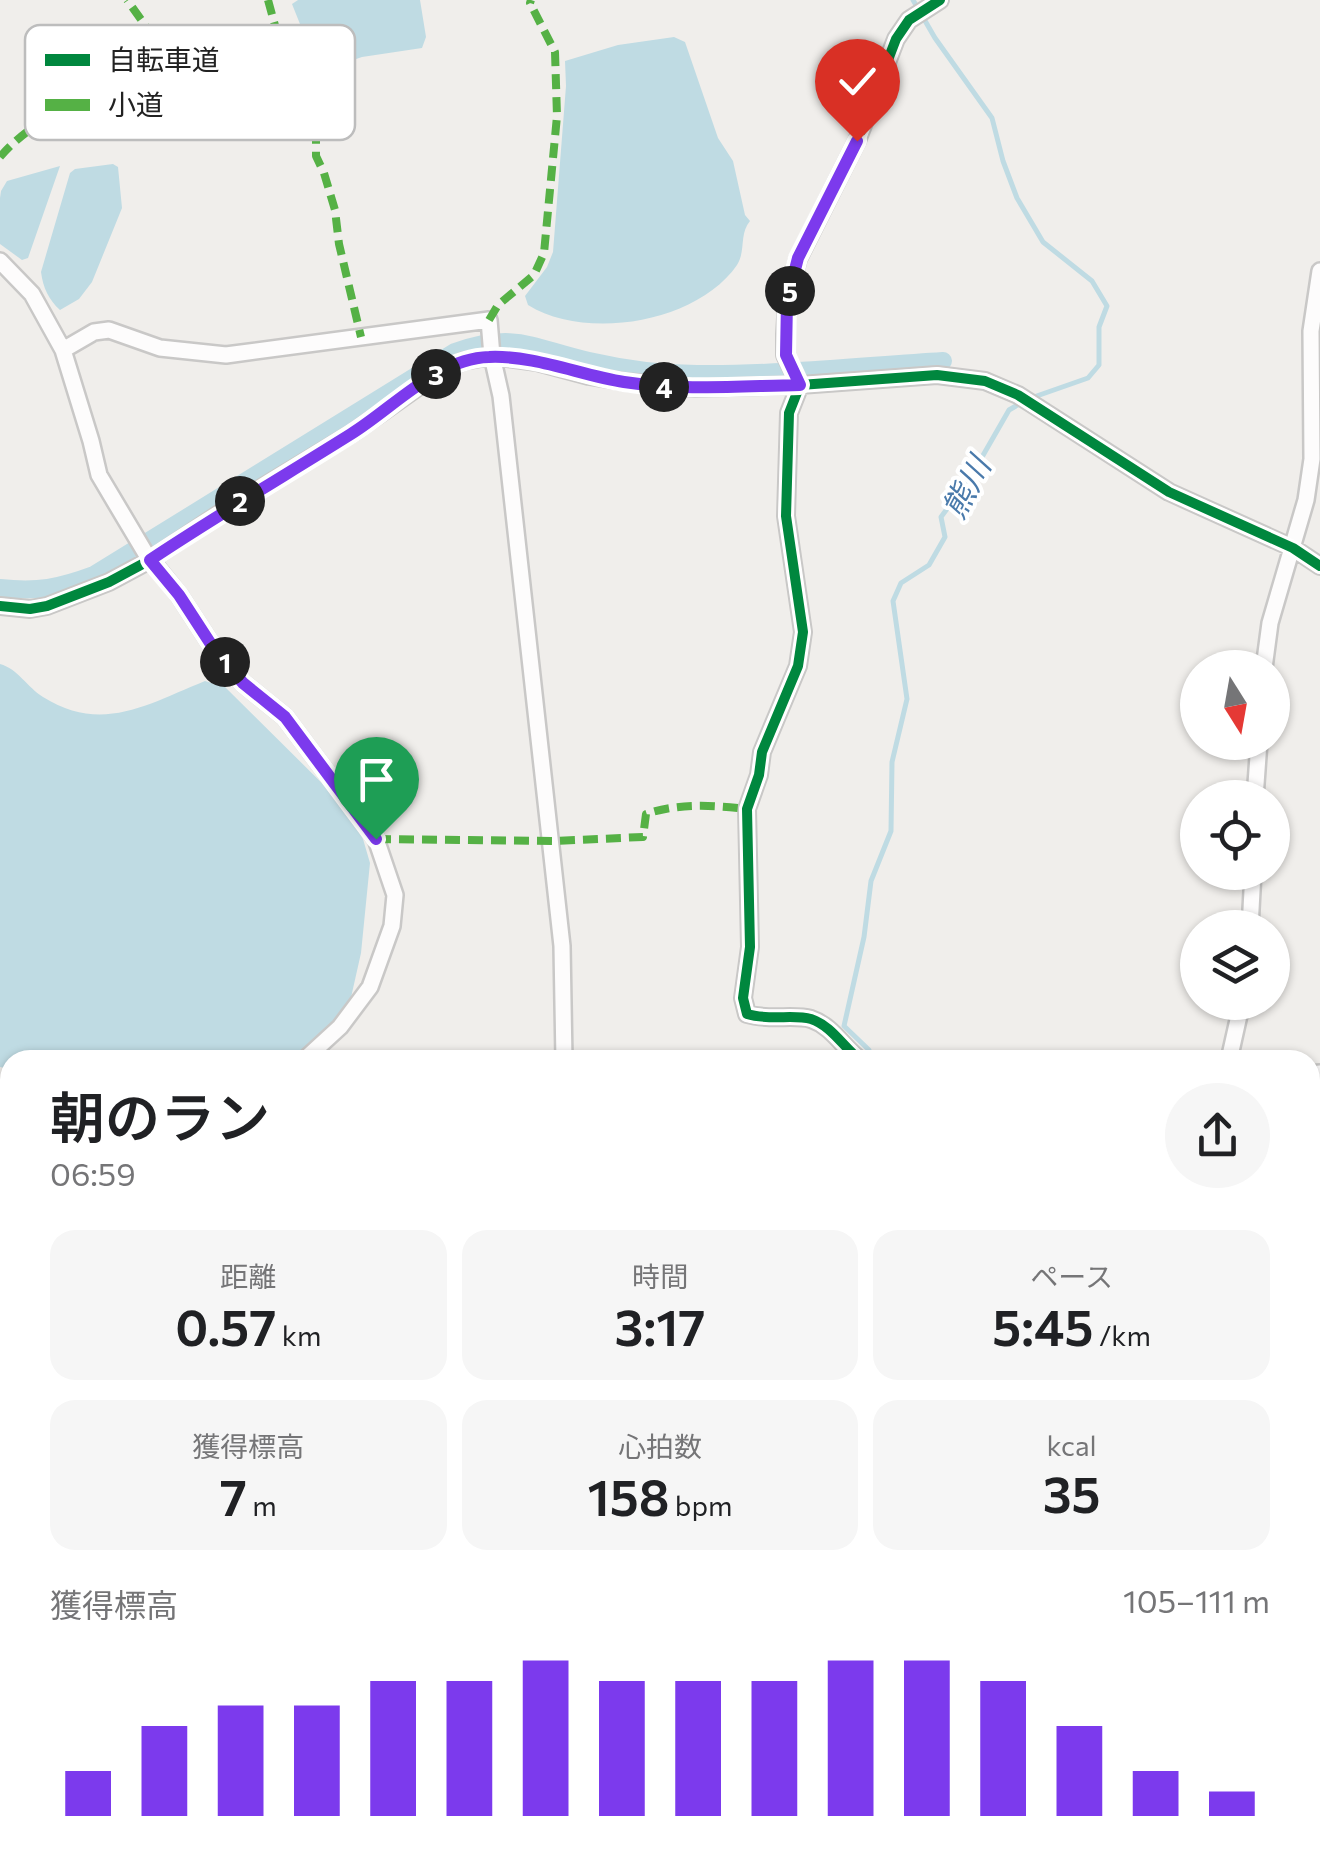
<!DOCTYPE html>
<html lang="ja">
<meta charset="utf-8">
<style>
:root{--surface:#fff;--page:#f6f6f6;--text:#202124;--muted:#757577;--accent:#7c3aed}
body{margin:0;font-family:Commissioner,"Noto Sans JP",sans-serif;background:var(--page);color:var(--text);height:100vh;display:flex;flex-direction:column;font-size:38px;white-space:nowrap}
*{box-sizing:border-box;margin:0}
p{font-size:32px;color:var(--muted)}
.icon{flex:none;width:55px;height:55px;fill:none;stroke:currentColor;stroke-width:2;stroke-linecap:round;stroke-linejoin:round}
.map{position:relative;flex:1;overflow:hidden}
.panel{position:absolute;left:0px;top:1050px;width:1320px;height:810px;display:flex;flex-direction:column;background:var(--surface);border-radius:30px 30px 0 0;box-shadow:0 2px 8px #0004}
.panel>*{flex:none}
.needle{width:65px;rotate:169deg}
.fabs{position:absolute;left:1180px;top:650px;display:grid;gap:20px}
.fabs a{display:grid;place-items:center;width:110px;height:110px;border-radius:50%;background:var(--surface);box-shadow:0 2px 8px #0004;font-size:50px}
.pin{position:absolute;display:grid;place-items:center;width:85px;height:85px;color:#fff;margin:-102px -42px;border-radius:50% 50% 50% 0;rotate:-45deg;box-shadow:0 0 10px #0007}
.pin .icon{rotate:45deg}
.km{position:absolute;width:50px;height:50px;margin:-25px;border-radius:50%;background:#222;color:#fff;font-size:28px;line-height:50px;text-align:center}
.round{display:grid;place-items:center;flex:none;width:105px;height:105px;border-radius:52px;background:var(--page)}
.head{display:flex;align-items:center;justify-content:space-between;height:170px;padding:0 50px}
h1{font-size:55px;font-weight:600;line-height:75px}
.stats{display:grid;grid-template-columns:repeat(3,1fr);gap:15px;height:170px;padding:10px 50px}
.stats div{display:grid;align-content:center;border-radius:25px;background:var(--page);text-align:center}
.stats b{font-size:50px;font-weight:600}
.stats small{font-size:28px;font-weight:400}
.stats p{font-size:28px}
.chart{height:280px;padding:20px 50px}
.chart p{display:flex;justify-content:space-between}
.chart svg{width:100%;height:180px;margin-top:10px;stroke:var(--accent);stroke-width:6}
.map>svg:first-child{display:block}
</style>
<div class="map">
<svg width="1320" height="1860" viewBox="0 0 1320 1860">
<rect width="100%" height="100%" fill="#f0eeeb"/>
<path fill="#bfdbe3" d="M 298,0 L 420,0 L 426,37 L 422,48 L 362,57 L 324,70 L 318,69 L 292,4 Z
M 674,37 L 685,42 L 718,138 L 733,161 L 745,215 L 750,221 C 739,234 746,251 737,265 C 697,323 586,341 528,305 L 525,296 L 547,267 L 553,252 L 566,86 L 565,61 L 618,45 Z
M 113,164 L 118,167 L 122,208 L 92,282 L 79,299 L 60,310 C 49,300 43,288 41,272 L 70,173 L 75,169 Z
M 60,166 L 28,258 L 22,260 L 0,244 L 0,198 L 1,191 L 7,181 Z
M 0,664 C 18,669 27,687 43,697 C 102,734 148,704 205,681 L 225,687 L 343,804 L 363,839 L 370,863 L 361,953 L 350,1002 L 328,1034 L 303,1060 L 10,1060 L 10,1069 L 0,1067 Z
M 10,1476 L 10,1635 L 0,1654 L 0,1484 Z"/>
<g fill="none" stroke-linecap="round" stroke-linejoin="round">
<path stroke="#bfdbe3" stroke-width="5" d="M 913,0 L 935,38 L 992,118 L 1003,161 L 1017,198 L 1043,242 L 1092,281 L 1107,306 L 1099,327 L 1099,365 L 1088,378 L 1031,398
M 869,1060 L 869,1050 L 844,1026 L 864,937 L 871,881 L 891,831 L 892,762 L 907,699 L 893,601 L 901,583 L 929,565 L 945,537 L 941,517 L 970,478 L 1009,410 L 1021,403
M 406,1850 L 412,1860
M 513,1850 L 540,1856 L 544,1860
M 832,1850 L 832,1860
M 482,1860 L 491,1854 L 505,1850"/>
<path stroke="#bfdbe3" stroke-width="18" d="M 0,588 C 38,592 59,588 94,575 L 455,352 C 515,331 532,348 589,361 C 624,369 661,374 697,374 C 779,375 862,366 943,361"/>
<defs>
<path id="street" d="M 0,261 L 32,294 L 63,350 L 91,441 L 99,475 L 146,554 L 179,595 L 216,652 L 243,683 L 285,717 L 376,839 L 395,895 L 392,926 L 370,987 L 340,1027 L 304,1060
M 63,350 L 94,332 L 109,330 L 160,348 L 226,355 L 489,320 L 492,356 L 501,396 L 562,946 L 564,1060
M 0,606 L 30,609 L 47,606 L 109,582 L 150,560 L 228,508 L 354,432 L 442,370 L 464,361 L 492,356 L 537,362 L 589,376 L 626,382 L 695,388 L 800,385 L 937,375 L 985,381 L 1018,395 L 1169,492 L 1293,548 L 1320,566
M 1264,668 L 1270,623 L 1306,500 L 1312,459 L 1311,331 L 1320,271
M 1255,798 L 1259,742
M 1250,928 L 1253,872
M 860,1060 C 843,1047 832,1026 811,1019 C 793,1014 770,1021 747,1014 L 743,998 L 750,947 L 747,809 L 759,775 L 762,752 L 798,666 L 803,632 L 786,516 L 789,413 L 800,385 L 785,355 L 785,334 L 787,301 L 798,259 L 857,141 L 896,39 L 909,20 L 940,0
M 1229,1060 L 1242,1002
M 1310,1074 L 1320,1073
M 0,1100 L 10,1109
M 1310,1427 L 1320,1427
M 1310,1529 L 1320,1529
M 1310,1629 L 1320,1625
M 1310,1734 L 1320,1734
M 639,1850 L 640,1860
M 308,1860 L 309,1850
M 660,1860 L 662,1850
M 678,1860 L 705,1850
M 1227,1860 L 1227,1850"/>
</defs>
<use href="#street" stroke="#c9c8c7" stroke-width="20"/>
<use href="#street" stroke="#fdfcfc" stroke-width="15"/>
<path stroke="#55b145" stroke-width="8" stroke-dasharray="15 8" stroke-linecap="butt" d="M 268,0 L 279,40 L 299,79 L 316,128 L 316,156 L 324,173 L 335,210 L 339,244 L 361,337
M 0,157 C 32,119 98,87 145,75 L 155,53 L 150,32 L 127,0
M 489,320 L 498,305 L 534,275 L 544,253 L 557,116 L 555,52 L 530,3 L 531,0
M 376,839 L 552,841 L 643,837 L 646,814 C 679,803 712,805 747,809"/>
<defs>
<path id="cycleway" d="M 0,606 L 30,609 L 47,606 L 109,582 L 150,560 L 228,508 L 354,432 L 442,370 L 464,361 L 492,356 L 537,362 L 589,376 L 626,382 L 695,388 L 800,385 L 937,375 L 985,381 L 1018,395 L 1169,492 L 1293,548 L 1320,566
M 860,1060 C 843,1047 832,1026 811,1019 C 793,1014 770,1021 747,1014 L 743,998 L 750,947 L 747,809 L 759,775 L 762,752 L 798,666 L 803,632 L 786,516 L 789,413 L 800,385 L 785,355 L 785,334 L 787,301 L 798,259 L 857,141 L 896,39 L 909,20 L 940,0"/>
</defs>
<use href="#cycleway" stroke="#fff" stroke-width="16"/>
<use href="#cycleway" stroke="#00873e" stroke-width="10"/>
</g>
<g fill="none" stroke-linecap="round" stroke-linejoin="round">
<defs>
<path id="route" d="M 376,839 L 285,717 L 243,683 L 216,652 L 179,595 L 150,560 C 216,516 284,476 351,434 C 393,408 438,358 489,357 C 534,355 580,375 624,382 C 683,391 741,386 800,385 L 786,355 L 787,301 L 798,258 L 857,141"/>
</defs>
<use href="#route" stroke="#fff" stroke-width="20"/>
<use href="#route" stroke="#7c3aed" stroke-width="12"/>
</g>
<g text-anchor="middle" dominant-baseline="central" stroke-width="8" stroke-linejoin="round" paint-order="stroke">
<g font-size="32" font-style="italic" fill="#4a7aab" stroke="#fff">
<text transform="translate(965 487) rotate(-62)">熊川</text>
</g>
</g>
<rect x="25" y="25" width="330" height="115" rx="15" fill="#fff" stroke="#bdbdbd" stroke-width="2.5"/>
<rect x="45" y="54" width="45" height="12" fill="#00873e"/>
<rect x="45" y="99" width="45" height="12" fill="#55b145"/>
<g font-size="28" fill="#222">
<text x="108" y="70">自転車道</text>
<text x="108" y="115">小道</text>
</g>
</svg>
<div class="fabs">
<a><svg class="needle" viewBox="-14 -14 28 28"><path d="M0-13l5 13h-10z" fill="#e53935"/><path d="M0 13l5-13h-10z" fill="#757577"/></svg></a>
<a><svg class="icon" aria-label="locate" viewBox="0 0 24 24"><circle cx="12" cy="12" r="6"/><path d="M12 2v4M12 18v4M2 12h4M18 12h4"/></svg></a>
<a><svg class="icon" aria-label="layers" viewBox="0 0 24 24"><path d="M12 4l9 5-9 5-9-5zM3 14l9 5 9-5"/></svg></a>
</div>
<div class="pin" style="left:376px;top:839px;background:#1e9e55"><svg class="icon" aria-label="arrive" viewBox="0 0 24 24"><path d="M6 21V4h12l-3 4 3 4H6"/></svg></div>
<div class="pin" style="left:857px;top:141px;background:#d93025"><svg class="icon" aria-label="check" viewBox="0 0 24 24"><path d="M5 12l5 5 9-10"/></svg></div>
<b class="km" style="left:225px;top:662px">1</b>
<b class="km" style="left:240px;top:501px">2</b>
<b class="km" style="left:436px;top:374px">3</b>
<b class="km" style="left:664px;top:387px">4</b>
<b class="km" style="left:790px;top:291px">5</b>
<section class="panel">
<div class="head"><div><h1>朝のラン</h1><p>06:59</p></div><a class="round"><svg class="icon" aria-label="share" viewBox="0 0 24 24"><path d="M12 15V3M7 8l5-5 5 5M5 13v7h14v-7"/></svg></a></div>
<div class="stats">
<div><p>距離</p><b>0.57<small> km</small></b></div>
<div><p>時間</p><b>3:17</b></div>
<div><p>ペース</p><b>5:45<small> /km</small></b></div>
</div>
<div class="stats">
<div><p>獲得標高</p><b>7<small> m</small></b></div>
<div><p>心拍数</p><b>158<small> bpm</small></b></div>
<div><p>kcal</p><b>35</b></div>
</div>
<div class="chart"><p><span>獲得標高</span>105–111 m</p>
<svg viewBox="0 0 160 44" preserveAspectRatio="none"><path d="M5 44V33M15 44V22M25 44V17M35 44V17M45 44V11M55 44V11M65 44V6M75 44V11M85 44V11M95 44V11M105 44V6M115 44V6M125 44V11M135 44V22M145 44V33M155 44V38"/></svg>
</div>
</section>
</div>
